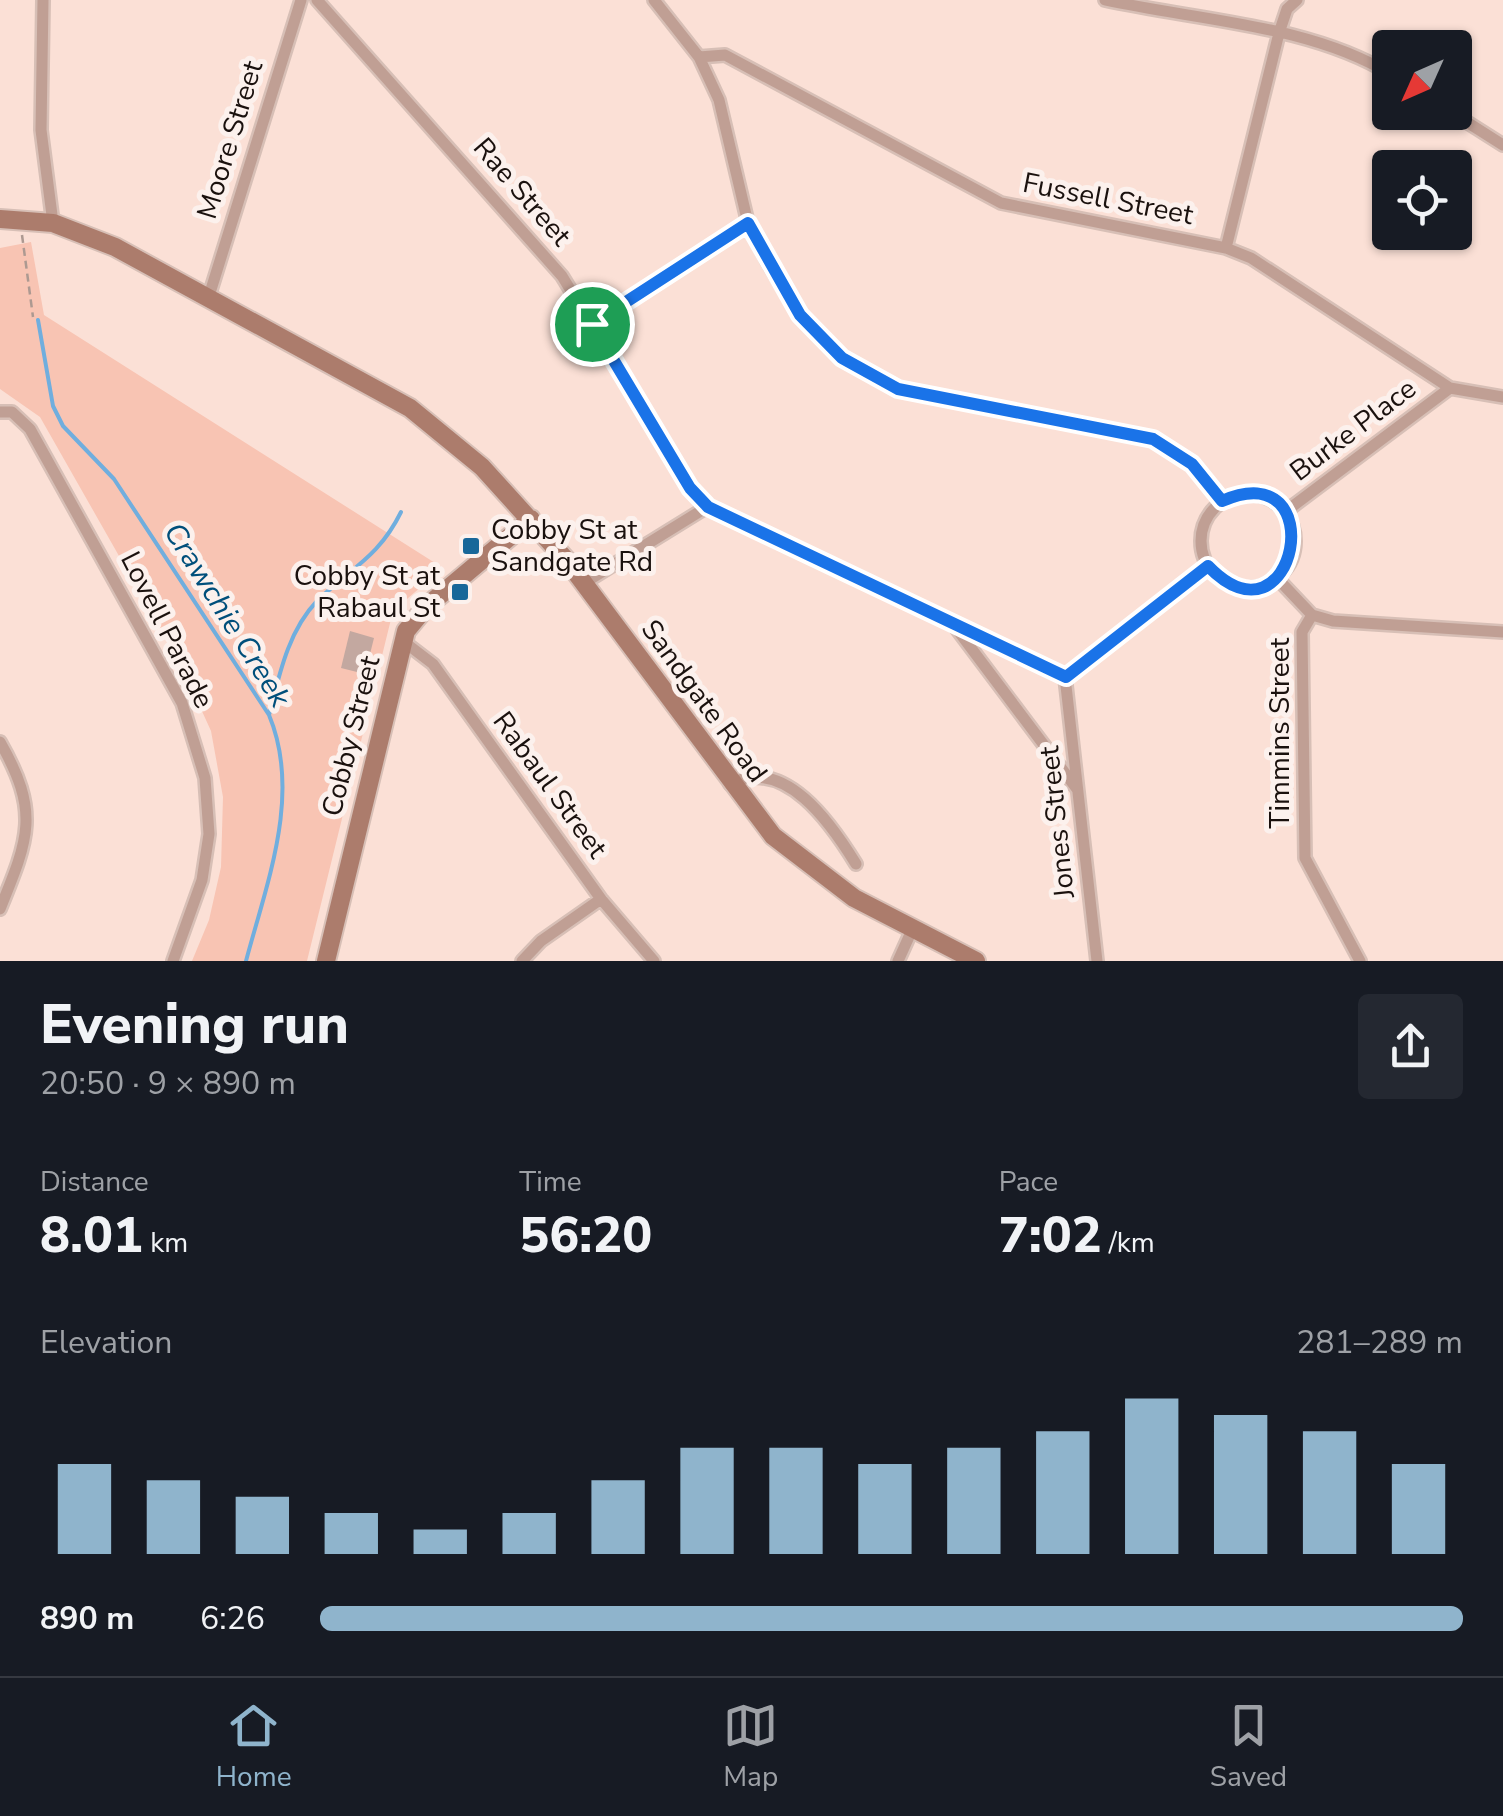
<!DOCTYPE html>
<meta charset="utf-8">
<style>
:root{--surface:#171b24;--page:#242831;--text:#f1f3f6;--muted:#9ea1a6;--line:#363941;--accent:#8fb4cc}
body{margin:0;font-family:"Nunito Sans",sans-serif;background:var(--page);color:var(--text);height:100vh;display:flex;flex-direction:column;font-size:38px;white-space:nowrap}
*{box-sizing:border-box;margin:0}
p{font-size:32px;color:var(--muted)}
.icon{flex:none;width:55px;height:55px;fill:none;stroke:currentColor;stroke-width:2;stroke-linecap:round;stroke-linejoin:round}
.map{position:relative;height:961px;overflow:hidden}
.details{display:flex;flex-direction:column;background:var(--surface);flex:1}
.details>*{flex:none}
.needle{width:65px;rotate:225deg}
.fabs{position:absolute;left:1372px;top:30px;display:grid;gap:20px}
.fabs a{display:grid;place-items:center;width:100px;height:100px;border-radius:10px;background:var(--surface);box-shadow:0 2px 8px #0004;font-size:50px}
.pin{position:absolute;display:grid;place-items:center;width:85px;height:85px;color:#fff;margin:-42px;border:5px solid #fff;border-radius:50%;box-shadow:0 2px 10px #0007}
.round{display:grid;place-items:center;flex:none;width:105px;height:105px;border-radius:10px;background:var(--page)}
.headline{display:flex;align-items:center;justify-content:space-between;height:170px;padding:0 40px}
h1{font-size:55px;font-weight:800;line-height:75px}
.stats{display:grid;grid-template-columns:repeat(3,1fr);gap:15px;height:170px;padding:10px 40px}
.stats div{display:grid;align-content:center}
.stats b{font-size:50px;font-weight:800}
.stats small{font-size:28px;font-weight:400}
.stats p{font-size:28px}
.chart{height:280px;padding:20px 40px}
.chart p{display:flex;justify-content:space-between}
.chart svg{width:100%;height:180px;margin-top:10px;stroke:var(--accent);stroke-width:6}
ul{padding:0 40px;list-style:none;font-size:32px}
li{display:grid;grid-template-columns:160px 120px 1fr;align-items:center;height:75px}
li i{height:25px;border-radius:12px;background:var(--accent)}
.menu{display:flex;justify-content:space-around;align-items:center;height:140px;border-top:2px solid var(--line);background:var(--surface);font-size:28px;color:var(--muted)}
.menu a{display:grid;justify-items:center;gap:5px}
.menu .selected{color:var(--accent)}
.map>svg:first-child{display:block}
</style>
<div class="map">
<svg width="1503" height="961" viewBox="0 0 1503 961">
<rect width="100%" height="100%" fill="#fbe0d6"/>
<path fill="#f8c4b3" d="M 31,242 L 44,315 L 443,568 L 393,611 L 307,961 L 192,961 L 209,920 L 221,867 L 223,797 L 211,731 L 181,665 L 40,417 L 0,389 L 0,248 Z"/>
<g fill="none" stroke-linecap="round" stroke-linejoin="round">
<path stroke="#70aede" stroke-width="4" d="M 38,320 L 53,406 L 63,426 L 114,479 L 269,715 C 302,794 267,882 246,961
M 269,715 C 279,676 288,631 317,601 C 351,568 379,557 401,512"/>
</g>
<path fill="#c3a8a0" d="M 350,631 L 374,638 L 365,674 L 341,668 Z"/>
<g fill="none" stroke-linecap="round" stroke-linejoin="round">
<defs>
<path id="street" d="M 43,0 L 41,130 L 53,223
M 317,0 L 562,276 L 698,499 L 732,519 L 1065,677
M 654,0 L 699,57 L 719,100 L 748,223 L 767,261 L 799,315 L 842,358 L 898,389 L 1153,439 L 1192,464 L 1222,501
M 1105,0 C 1196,20 1311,25 1390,74
M 699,57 L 725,55 L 1001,203 L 1226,248 L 1251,258 L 1450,388 L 1503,397
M 1451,112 L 1503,145
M 1226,248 L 1279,33 L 1287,9 L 1297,0
M 209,296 L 301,0
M 592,324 L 748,223
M 0,412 L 12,412 L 30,429 L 182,703 L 205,778 L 209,834 L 202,880 L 173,961
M1201 541a47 47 0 1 1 94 0a47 47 0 1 1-94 0Z
M 1285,512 L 1450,388
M 1277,578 L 1312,615 L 1333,621 L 1503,632
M 584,583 L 707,507
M 1312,615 L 1302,632 L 1305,858 L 1360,961
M 956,628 L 1077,789
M 403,641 L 433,664 L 601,899 L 654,961
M 1065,677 L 1097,961
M 1065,677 L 1209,566
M 0,742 C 40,812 29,838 0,909
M 730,784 C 785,755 832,825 856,864
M 522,961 L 541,941 L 601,899
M 898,961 L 912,930"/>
<path id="secondary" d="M 0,219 L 53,223 L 115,247 L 410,408 L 482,467 L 568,562 L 773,836 L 854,898 L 976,961
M 326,961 L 406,631 L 426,607 L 531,519"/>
</defs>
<use href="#street" stroke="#d7bfb6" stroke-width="16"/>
<use href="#secondary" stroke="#d7bfb6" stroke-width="22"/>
<path stroke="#ad9991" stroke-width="2.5" stroke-dasharray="8 5" stroke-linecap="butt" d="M 22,235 L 33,317"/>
<use href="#street" stroke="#c09f94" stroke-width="11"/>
<use href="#secondary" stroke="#ac7c6c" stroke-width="18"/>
</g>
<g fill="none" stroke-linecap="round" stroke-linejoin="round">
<defs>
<path id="route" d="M 748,223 L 800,315 L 842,358 L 898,389 L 1153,439 L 1192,464 L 1222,501 C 1334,452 1296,657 1208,566 L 1066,677 L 708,507 L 690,488 L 592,324 Z"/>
</defs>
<use href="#route" stroke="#fff" stroke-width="20"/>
<use href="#route" stroke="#1a73e8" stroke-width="12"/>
</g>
<g fill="#186799" stroke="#fcf1ed" stroke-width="4">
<rect x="461" y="536" width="20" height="20" rx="5"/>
<rect x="450" y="582" width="20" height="20" rx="5"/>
</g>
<g text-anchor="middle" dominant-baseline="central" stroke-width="10" stroke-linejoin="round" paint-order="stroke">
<g font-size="28" fill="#1a110e" stroke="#fcf1ed">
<text transform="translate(230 140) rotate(-73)">Moore Street</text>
<text transform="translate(522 192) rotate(49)">Rae Street</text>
<text transform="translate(1108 199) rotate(11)">Fussell Street</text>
<text transform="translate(1353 430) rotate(-37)">Burke Place</text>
<text transform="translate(167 630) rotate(63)">Lovell Parade</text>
<text transform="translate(704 701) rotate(54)">Sandgate Road</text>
<text transform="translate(1280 733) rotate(-90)">Timmins Street</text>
<text transform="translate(351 736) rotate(-76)">Cobby Street</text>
<text transform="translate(550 785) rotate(54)">Rabaul Street</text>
<text transform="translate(1057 822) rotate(-96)">Jones Street</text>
</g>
<g font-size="28" fill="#1a110e" stroke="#fcf1ed" text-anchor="start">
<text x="491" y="530">Cobby St at<tspan x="491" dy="32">Sandgate Rd</tspan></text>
<text x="440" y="576" text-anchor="end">Cobby St at<tspan x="440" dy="32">Rabaul St</tspan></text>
</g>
<g font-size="30" font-style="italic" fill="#004f7b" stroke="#fcf1ed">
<text transform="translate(227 615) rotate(58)">Crawchie Creek</text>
</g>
</g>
</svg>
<div class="fabs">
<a><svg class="needle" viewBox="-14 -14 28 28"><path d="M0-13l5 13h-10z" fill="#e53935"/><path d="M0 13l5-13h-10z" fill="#9ea1a6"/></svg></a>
<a><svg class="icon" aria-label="locate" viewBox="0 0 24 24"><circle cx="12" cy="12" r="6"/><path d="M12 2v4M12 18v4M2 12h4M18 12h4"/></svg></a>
</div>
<div class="pin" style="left:592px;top:324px;background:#1e9e55"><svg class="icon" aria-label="arrive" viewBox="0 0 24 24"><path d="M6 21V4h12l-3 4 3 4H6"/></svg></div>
</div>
<section class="details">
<div class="headline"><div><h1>Evening run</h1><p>20:50 · 9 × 890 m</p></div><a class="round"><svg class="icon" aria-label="share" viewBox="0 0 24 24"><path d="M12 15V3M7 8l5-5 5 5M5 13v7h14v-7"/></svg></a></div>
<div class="stats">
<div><p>Distance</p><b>8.01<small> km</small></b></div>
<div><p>Time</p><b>56:20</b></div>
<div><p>Pace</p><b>7:02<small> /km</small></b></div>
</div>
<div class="chart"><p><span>Elevation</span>281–289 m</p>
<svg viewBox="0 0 160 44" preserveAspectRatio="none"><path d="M5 44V22M15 44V26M25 44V30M35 44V34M45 44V38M55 44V34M65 44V26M75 44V18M85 44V18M95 44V22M105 44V18M115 44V14M125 44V6M135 44V10M145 44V14M155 44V22"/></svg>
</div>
<ul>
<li><b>890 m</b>6:26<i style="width:100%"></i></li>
</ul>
</section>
<nav class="menu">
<a class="selected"><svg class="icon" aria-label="home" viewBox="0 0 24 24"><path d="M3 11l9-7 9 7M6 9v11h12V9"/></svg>Home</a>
<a><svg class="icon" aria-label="map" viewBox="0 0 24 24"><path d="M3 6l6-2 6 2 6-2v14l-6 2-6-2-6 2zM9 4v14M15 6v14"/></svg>Map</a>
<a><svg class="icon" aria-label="saved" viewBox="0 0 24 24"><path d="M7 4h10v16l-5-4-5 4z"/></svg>Saved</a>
</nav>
